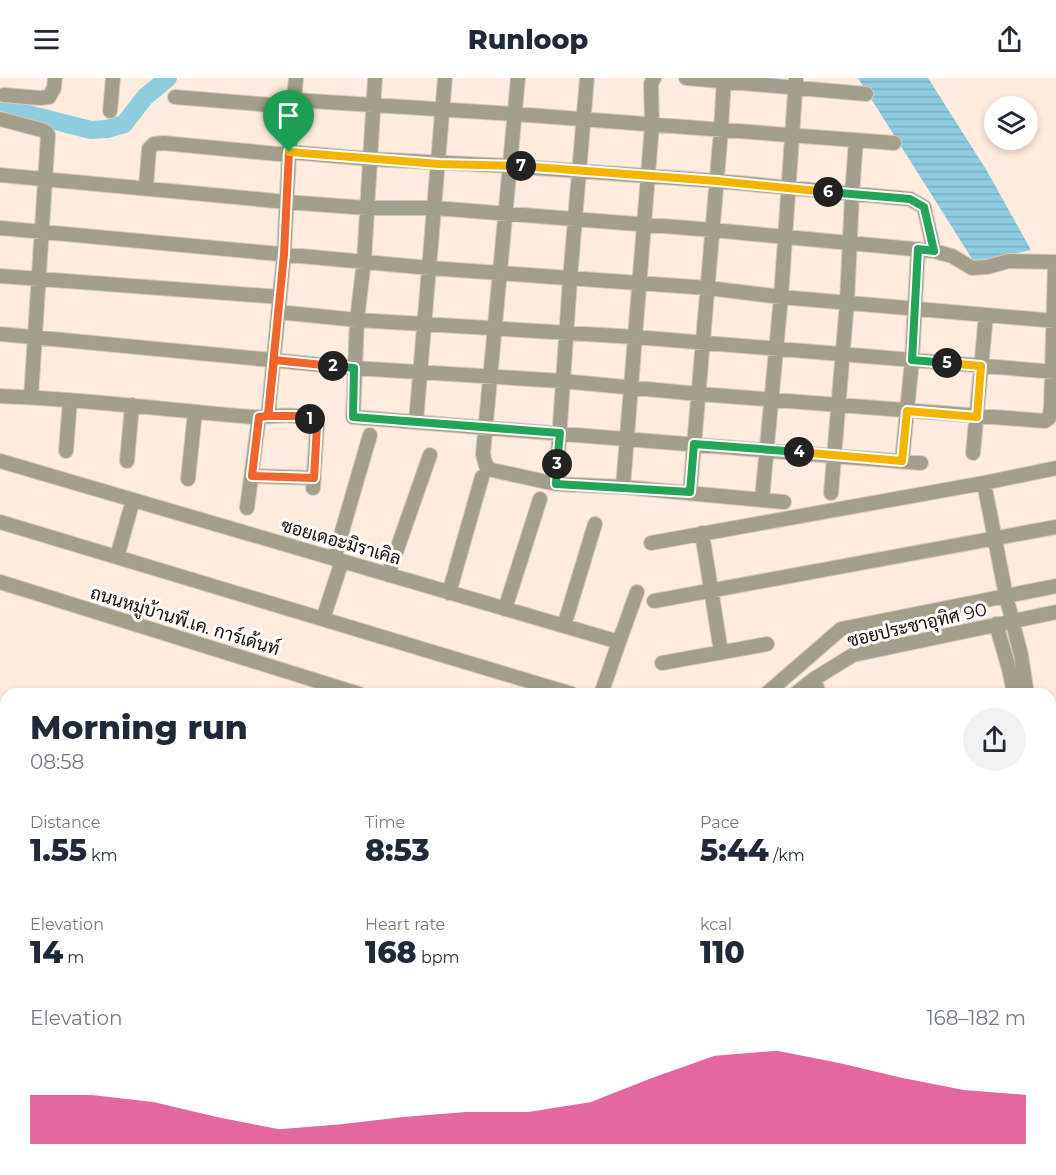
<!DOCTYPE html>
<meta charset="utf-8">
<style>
:root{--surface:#fff;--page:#f2f2f3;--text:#1f2937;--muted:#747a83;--accent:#db2777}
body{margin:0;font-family:Montserrat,Sarabun,sans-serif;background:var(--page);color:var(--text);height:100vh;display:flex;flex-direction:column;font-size:22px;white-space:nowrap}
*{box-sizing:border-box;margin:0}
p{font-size:20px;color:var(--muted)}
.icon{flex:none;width:33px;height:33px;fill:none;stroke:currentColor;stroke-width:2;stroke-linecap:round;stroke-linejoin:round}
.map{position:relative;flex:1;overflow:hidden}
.side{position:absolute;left:0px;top:610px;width:1056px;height:488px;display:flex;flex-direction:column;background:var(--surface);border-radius:18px 18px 0 0;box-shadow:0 3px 9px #0003}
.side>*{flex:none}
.tools{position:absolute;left:984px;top:18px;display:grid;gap:12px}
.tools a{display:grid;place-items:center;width:54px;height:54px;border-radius:50%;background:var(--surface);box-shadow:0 3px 9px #0003;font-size:30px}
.pin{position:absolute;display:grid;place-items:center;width:51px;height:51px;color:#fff;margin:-62px -26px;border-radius:50% 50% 50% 0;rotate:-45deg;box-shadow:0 0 6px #0007}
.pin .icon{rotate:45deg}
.km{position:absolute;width:30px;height:30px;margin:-15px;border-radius:50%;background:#222;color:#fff;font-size:16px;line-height:30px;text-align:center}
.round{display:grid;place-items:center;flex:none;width:63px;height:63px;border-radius:32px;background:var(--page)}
.headline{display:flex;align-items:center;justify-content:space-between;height:102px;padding:0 30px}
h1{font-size:33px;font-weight:800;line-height:45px}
.metrics{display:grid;grid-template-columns:repeat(3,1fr);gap:9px;height:102px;padding:6px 30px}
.metrics div{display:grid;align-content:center}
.metrics b{font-size:30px;font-weight:800}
.metrics small{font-size:16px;font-weight:400}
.metrics p{font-size:16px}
.chart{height:168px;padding:12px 30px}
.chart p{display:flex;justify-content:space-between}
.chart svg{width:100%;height:108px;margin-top:6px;fill:var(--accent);opacity:.7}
header{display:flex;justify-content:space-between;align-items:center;height:78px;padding:0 30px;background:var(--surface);font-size:27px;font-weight:800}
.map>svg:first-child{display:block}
</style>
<header><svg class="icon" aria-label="menu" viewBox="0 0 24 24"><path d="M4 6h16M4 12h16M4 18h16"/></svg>Runloop<svg class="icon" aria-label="share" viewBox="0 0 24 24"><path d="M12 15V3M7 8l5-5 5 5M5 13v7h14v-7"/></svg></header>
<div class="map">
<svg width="1056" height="1097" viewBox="0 0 1056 1097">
<defs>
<pattern id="water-rules" width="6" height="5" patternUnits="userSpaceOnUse" patternTransform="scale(1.5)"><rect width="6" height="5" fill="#8dccdf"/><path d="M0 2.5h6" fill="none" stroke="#79aebe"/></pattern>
</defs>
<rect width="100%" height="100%" fill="#ffecdf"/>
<path fill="url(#water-rules)" d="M 858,0 L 928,0 L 987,93 L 1031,172 L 974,184 Z"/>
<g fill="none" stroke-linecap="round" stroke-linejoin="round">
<path stroke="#8dccdf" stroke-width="18" d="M 0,29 L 91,52 L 107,51 L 124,46 L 145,19 L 168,0"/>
<defs>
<path id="minor" d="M 375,0 L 364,183 L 357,242 L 353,339 L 921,385
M 518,0 L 483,376 L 486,388 L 492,392 L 556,406 L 623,409 L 784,424
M 686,0 L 866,16
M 4,17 L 40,20 L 49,19 L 54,10 L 55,0
M 175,19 L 294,29
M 295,22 L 515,36 L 894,65
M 110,33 L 113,0
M 0,41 L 42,52 L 46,54 L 48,57 L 31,319
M 289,74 L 370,81 L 510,88 L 717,103 L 910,121 L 924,129 L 934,173 L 952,178 L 972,190 L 987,189 L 1009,183 L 1056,184
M 0,97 L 287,124 L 367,130 L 435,130 L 713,152 L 934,173
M 146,109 L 149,71 L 154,66 L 163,65 L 289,77
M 0,150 L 430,190 L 708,210 L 781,219 L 1056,243
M 0,198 L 280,219
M 278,234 L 357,242 L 635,259 L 1056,294
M 0,256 L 354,290 L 562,303 L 699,316 L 1045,343 L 1049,340 L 1051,330 L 1055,184
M 0,318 C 84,321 168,332 252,339 C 269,340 306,331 317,348 L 313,410
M 268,338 L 284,176 L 289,77 L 296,0
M 416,344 L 445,0
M 66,373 L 70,322
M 973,375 L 986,237
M 0,383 L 619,564 L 601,616
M 127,383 L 132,327
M 902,383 L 912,282 L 918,171
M 252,398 L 314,400
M 188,401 L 195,334
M 984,405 L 1006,518 L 1021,577 L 1027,616
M 556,406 L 570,201 L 587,0
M 623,409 L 652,47 L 651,6 L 654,0
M 690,414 L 721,52 L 724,0
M 831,415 L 847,224 L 852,117 L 856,62
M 762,421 L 781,219 L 796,0
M 247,430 L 259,339
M 0,444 L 572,616
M 702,455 L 721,574
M 651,465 L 984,405 L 1056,390
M 117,479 L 133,422
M 334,481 L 370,357
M 388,497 L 430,377
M 0,504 L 359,616
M 449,515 L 482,399
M 654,523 L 1056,449
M 505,531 L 540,421
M 323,541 L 342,483
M 996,546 L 1009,591 L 1014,616
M 564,548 L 595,446
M 619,564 L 637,514
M 662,585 L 767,566
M 814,601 L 819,616
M 766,616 L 841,551 L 1056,508
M 795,616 L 814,601 L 853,577 L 1056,534
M 0,705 L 6,707
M 1050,723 L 1056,722
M 1050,781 L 1056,781
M 1050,837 L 1056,837
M 1050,891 L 1056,891
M 0,917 L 6,920
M 1050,944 L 1056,944
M 1050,983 L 1056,1055
M 0,1023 L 6,1026
M 137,1092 L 145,1097
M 806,1092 L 807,1097
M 870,1097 L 882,1095"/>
</defs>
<use href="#minor" stroke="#dac8bc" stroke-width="16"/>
<use href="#minor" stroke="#a2a08a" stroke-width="14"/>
</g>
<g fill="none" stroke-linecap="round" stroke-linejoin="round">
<defs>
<path id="split-1" d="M 289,74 L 284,176 L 268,338 L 297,338 L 310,341"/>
<path id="split-2" d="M 310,341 L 317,348 L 314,400 L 252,398 L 259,339 L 268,338 L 274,282 L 333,288"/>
<path id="split-3" d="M 333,288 L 354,290 L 353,339 L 560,355 L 557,386"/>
<path id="split-4" d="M 557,386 L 556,406 L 690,414 L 694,366 L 799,374"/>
<path id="split-5" d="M 799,374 L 902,383 L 907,333 L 977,339 L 981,288 L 947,285"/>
<path id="split-6" d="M 828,114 L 910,121 L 924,129 L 934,173 L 918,171 L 912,282 L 947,285"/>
<path id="split-7" d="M 521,88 L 717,103 L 828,114"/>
<path id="split-8" d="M 289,74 L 439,86 L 521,88"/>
</defs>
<use href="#split-1" stroke="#fff" stroke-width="12"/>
<use href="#split-2" stroke="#fff" stroke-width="12"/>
<use href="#split-3" stroke="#fff" stroke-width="12"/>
<use href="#split-4" stroke="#fff" stroke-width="12"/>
<use href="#split-5" stroke="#fff" stroke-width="12"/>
<use href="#split-6" stroke="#fff" stroke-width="12"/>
<use href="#split-7" stroke="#fff" stroke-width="12"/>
<use href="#split-8" stroke="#fff" stroke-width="12"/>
<use href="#split-1" stroke="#f0652b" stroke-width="8"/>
<use href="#split-2" stroke="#f0652b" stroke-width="8"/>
<use href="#split-3" stroke="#22a559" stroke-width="8"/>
<use href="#split-4" stroke="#22a559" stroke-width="8"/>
<use href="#split-5" stroke="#f5b400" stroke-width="8"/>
<use href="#split-6" stroke="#22a559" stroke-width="8"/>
<use href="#split-7" stroke="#f5b400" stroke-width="8"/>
<use href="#split-8" stroke="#f5b400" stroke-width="8"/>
</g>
<g text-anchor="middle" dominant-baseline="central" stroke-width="6" stroke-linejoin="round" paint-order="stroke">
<g font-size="18" fill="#160b05" stroke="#fdfdfd">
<text transform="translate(341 464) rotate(16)">ซอยเดอะมิราเคิล</text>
<text transform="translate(185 543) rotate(17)">ถนนหมู่บ้านพี.เค. การ์เด้นท์</text>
<text transform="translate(917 547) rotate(-13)">ซอยประชาอุทิศ 90</text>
</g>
</g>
</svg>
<div class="tools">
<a><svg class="icon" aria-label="layers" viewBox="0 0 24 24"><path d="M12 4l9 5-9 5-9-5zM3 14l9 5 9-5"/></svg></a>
</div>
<div class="pin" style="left:289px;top:74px;background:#1e9e55"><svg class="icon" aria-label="arrive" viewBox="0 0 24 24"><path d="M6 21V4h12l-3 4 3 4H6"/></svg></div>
<b class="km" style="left:310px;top:341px">1</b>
<b class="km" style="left:333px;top:288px">2</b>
<b class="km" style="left:557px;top:386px">3</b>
<b class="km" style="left:799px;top:374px">4</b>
<b class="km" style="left:947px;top:285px">5</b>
<b class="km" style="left:828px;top:114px">6</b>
<b class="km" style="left:521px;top:88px">7</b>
<section class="side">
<div class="headline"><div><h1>Morning run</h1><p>08:58</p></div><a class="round"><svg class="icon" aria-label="share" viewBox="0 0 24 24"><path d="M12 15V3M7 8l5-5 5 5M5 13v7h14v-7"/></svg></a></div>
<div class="metrics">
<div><p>Distance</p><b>1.55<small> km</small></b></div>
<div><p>Time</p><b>8:53</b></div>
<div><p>Pace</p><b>5:44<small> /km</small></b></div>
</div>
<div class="metrics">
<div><p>Elevation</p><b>14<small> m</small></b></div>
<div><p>Heart rate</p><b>168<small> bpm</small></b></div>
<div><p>kcal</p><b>110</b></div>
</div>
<div class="chart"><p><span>Elevation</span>168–182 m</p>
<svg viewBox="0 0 160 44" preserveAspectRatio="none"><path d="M0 44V24L10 24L20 27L30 33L40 38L50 36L60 33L70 31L80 31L90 27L100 17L110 8L120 6L130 11L140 17L150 22L160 24V44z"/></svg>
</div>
</section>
</div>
